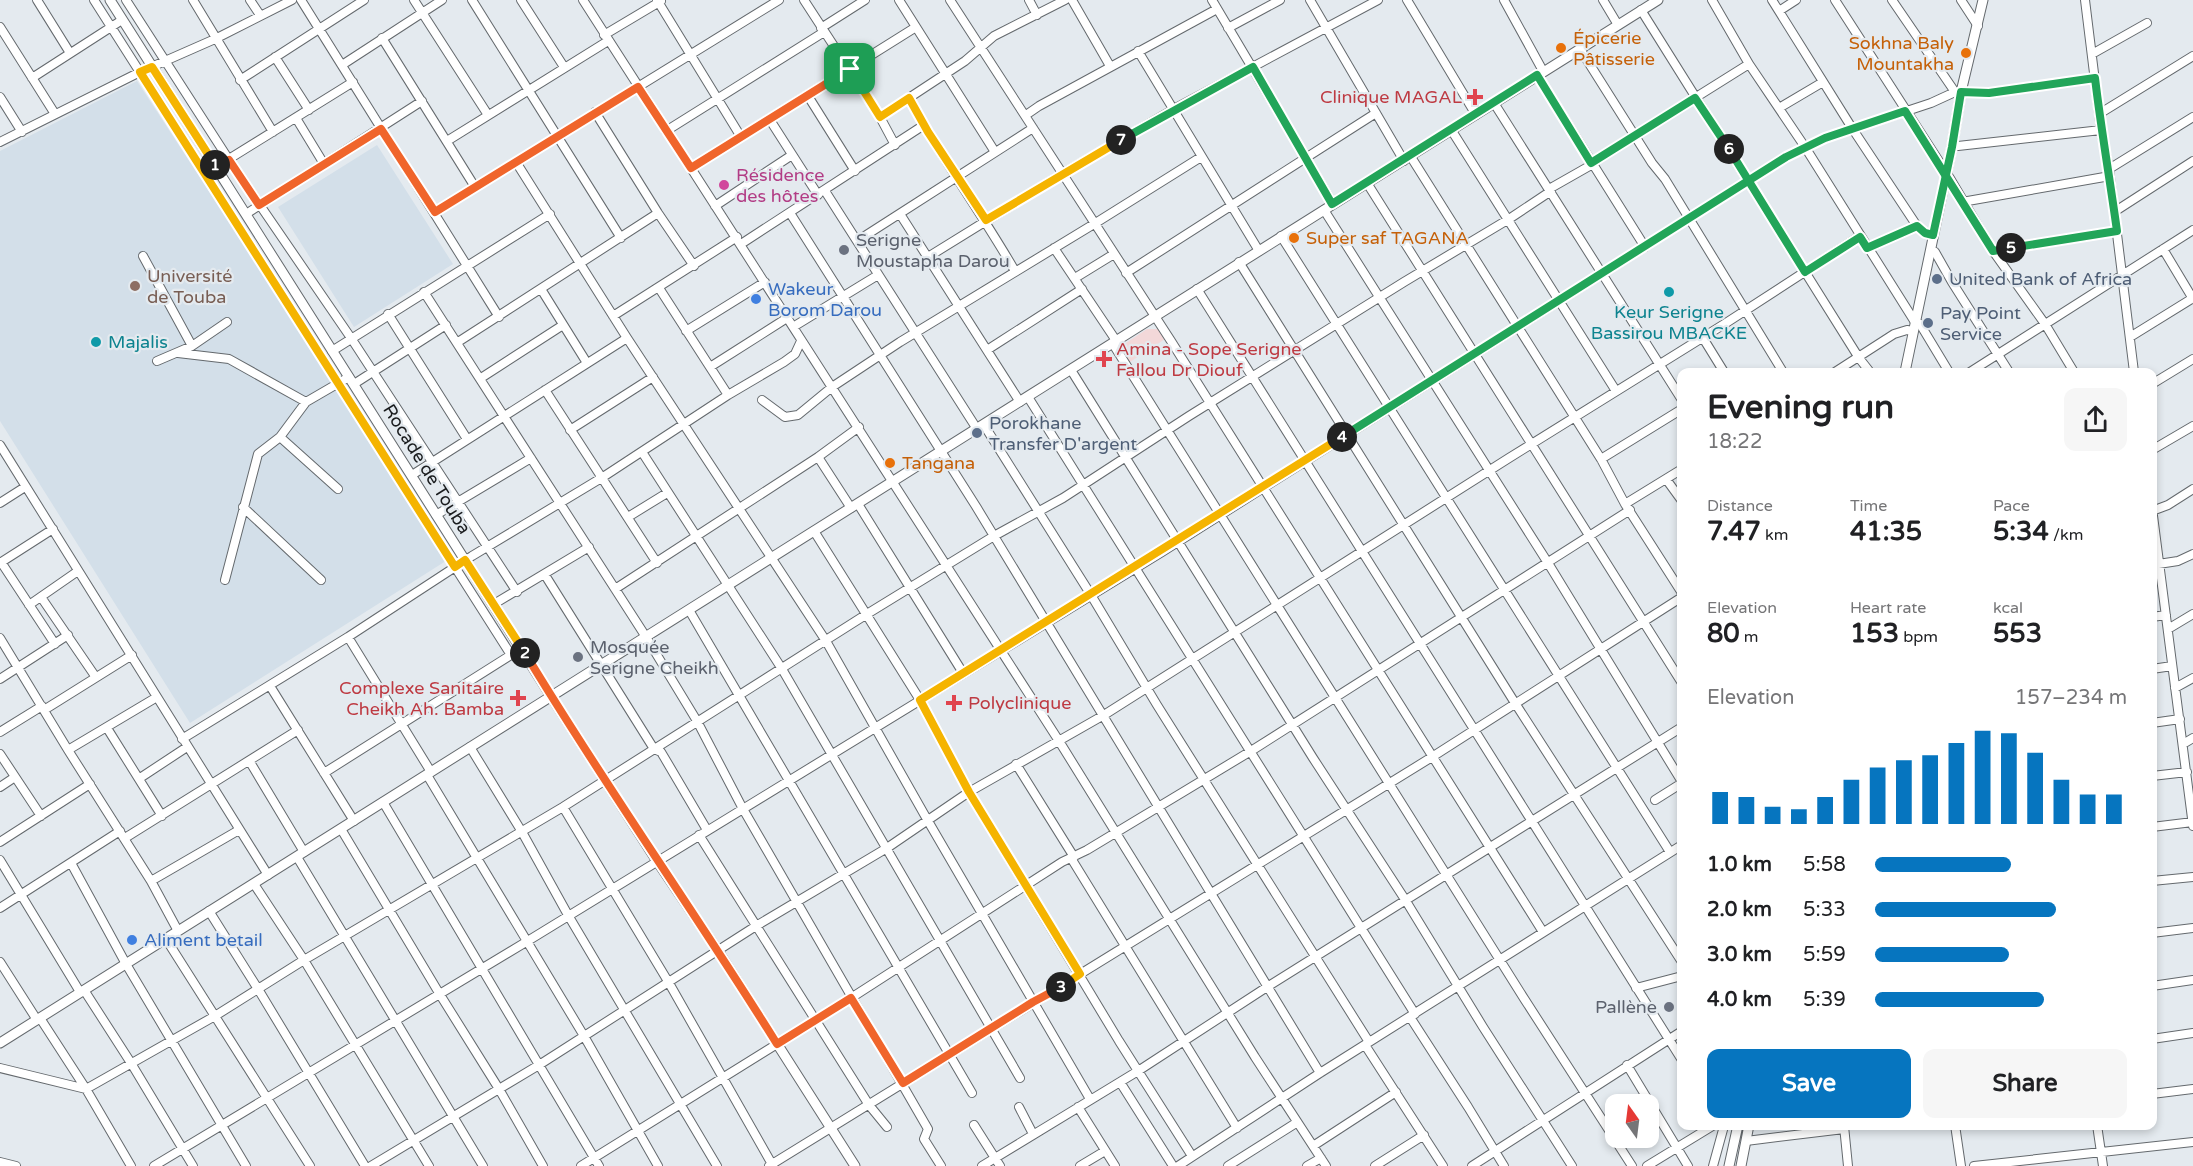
<!DOCTYPE html>
<meta charset="utf-8">
<style>
:root{--surface:#fff;--page:#f6f6f6;--text:#202124;--muted:#757577;--accent:#0675bf}
body{margin:0;font-family:"Varela Round",sans-serif;background:var(--page);color:var(--text);height:100vh;display:flex;flex-direction:column;font-size:22px;white-space:nowrap}
*{box-sizing:border-box;margin:0}
p{font-size:20px;color:var(--muted)}
.icon{flex:none;width:33px;height:33px;fill:none;stroke:currentColor;stroke-width:2;stroke-linecap:round;stroke-linejoin:round}
.map{position:relative;flex:1;overflow:hidden}
.drawer{position:absolute;left:1677px;top:368px;width:480px;height:762px;display:flex;flex-direction:column;background:var(--surface);border-radius:12px;box-shadow:0 3px 9px #0003}
.drawer>*{flex:none}
.needle{width:39px;rotate:346deg}
.fabs{position:absolute;left:1605px;top:1094px;display:grid;gap:12px}
.fabs a{display:grid;place-items:center;width:54px;height:54px;border-radius:12px;background:var(--surface);box-shadow:0 3px 9px #0003;font-size:30px}
.pin{position:absolute;display:grid;place-items:center;width:51px;height:51px;color:#fff;margin:-26px;border-radius:12px;box-shadow:0 3px 9px #0006}
.km{position:absolute;width:30px;height:30px;margin:-15px;border-radius:50%;background:#222;color:#fff;font-size:16px;line-height:30px;text-align:center}
.round{display:grid;place-items:center;flex:none;width:63px;height:63px;border-radius:12px;background:var(--page)}
.headline{display:flex;align-items:center;justify-content:space-between;height:102px;padding:0 30px}
h1{font-size:33px;font-weight:700;line-height:45px}
.stats{display:grid;grid-template-columns:repeat(3,1fr);gap:9px;height:102px;padding:6px 30px}
.stats div{display:grid;align-content:center}
.stats b{font-size:26px;font-weight:700}
.stats small{font-size:16px;font-weight:400}
.stats p{font-size:16px}
.chart{height:168px;padding:12px 30px}
.chart p{display:flex;justify-content:space-between}
.chart svg{width:100%;height:108px;margin-top:6px;stroke:var(--accent);stroke-width:6}
.button{display:flex;gap:12px;margin-top:auto;padding:12px 30px}
.button a{flex:1;height:69px;border-radius:12px;background:var(--accent);color:#fff;font-size:24px;font-weight:700;line-height:69px;text-align:center}
.button a+a{background:var(--page);color:var(--text)}
ul{padding:0 30px;list-style:none;font-size:20px}
li{display:grid;grid-template-columns:96px 72px 1fr;align-items:center;height:45px}
li i{height:15px;border-radius:8px;background:var(--accent)}
.map>svg:first-child{display:block}
</style>
<div class="map">
<svg width="2193" height="1166" viewBox="0 0 2193 1166">
<rect width="100%" height="100%" fill="#e4eaef"/>
<path fill="#d3dfe9" d="M 137,81 L 449,559 L 190,723 L 0,421 L 0,151 Z
M 377,145 L 453,264 L 354,327 L 278,207 Z"/>
<path fill="#f3d8d9" d="M 1147,329 L 1158,329 L 1165,339 L 1130,362 L 1120,347 Z"/>
<g fill="none" stroke-linecap="round" stroke-linejoin="round">
<defs>
<path id="minor" d="M 37,0 L 70,53
M 94,0 L 511,655
M 126,0 L 229,160 L 351,338 L 517,592
M 193,0 L 273,132
M 250,0 L 260,15
M 301,0 L 499,317
M 414,0 L 488,115
M 472,0 L 621,238
M 521,0 L 564,67
M 583,0 L 1059,741 L 1255,1057 L 1326,1166
M 657,0 L 741,137
M 804,0 L 880,117
M 899,0 L 995,152
M 950,0 L 1171,341 L 1543,932
M 1029,0 L 1037,15
M 1072,0 L 1110,66
M 1212,0 L 1333,204
M 1310,0 L 1404,161
M 1407,0 L 1476,115
M 1504,0 L 1543,71
M 1603,0 L 1618,25
M 1712,0 L 1749,64 L 1805,147 L 1915,322
M 1772,0 L 1852,128 L 1917,226 L 1925,233 L 1933,235
M 1835,0 L 1951,180 L 1993,251 L 2045,324 L 2074,372
M 1892,0 L 1955,92
M 1961,0 L 1978,26
M 2085,0 L 2101,130 L 2109,169 L 2134,372
M 1641,10 L 1859,358 L 1870,372
M 1779,11 L 1796,0
M 0,27 L 55,114
M 821,28 L 865,0
M 1228,28 L 1280,0
M 604,35 L 661,1
M 382,38 L 475,187
M 1580,49 L 1652,163 L 1665,179 L 1783,372
M 1138,51 L 1259,251
M 2092,54 L 2147,23
M 275,57 L 309,110
M 342,65 L 442,0
M 1537,75 L 1645,247
M 32,78 L 122,20
M 240,80 L 364,0
M 808,96 L 855,171
M 0,97 L 22,132
M 909,98 C 941,158 981,212 1015,271
M 1494,103 L 1682,400
M 1779,108 L 1823,82
M 595,112 L 658,213 L 694,266
M 2099,114 L 2193,56
M 1026,115 L 1039,106 L 1217,9
M 296,118 L 324,164
M 770,120 L 818,195
M 666,131 L 824,32
M 1452,131 L 1616,391
M 447,141 L 608,41
M 0,142 L 140,72 L 215,39 L 292,0
M 895,145 L 880,117 L 965,61 L 994,36 L 1065,0
M 1958,146 L 2101,130
M 1411,157 L 1601,459 L 1625,504 L 1682,593
M 516,162 L 627,338 L 826,641 L 928,821 L 1090,1099
M 1591,163 L 1749,64
M 216,167 L 353,82
M 691,168 L 916,27
M 2109,169 L 2193,117
M 1367,183 L 1682,683
M 1549,189 L 1593,164
M 825,191 L 977,429
M 1962,202 L 2110,176
M 715,206 L 792,155
M 1324,210 L 1548,563 L 1682,782
M 435,212 L 779,0
M 2114,212 L 2193,161
M 790,213 L 977,508 L 1320,1073
M 246,214 L 422,101
M 900,214 L 1020,402
M 1281,236 L 1670,852
M 857,241 L 1033,128
M 741,244 L 924,125
M 1054,248 L 1117,342
M 1867,248 L 1917,226
M 2163,249 L 2193,299
M 1993,251 L 2117,231
M 1935,252 L 1952,282 L 2009,372
M 143,256 L 192,346
M 928,257 L 1062,174 L 1174,109 L 1378,0
M 1239,262 L 1515,703 L 1682,962
M 1126,273 L 1376,113
M 1075,278 L 1114,254
M 659,288 L 728,395
M 541,289 L 587,363
M 1197,289 L 1682,1060
M 424,292 L 646,637 L 697,721 L 743,809 L 928,1129 L 924,1139 L 941,1166
M 388,314 L 467,439
M 613,316 L 737,237
M 1920,324 L 1949,372
M 793,327 L 878,275
M 686,331 L 765,282
M 2130,337 L 2193,298
M 1703,338 L 1724,372
M 458,342 L 658,213
M 1113,344 L 1525,1000 L 1632,1166
M 987,350 L 1082,289
M 332,351 L 550,214
M 178,353 L 229,359 L 306,402
M 157,361 L 192,346 L 227,322
M 710,367 L 787,318
M 1071,370 L 1313,758 L 1406,901 L 1483,1027 L 1572,1166
M 1835,372 L 1894,334 L 1907,330 L 1913,331
M 1970,372 L 2193,230
M 481,378 L 563,325
M 354,384 L 446,325
M 2152,384 L 2193,359
M 545,390 L 657,563
M 1028,397 L 1415,1014
M 762,400 L 785,417 L 798,415 L 832,387 L 900,342 L 1094,224 L 1201,157
M 984,425 L 1091,595 L 1157,705 L 1369,1042
M 570,430 L 653,377
M 280,437 L 338,489
M 0,445 L 268,875
M 2152,450 L 2193,426
M 642,452 L 782,669 L 1020,1078
M 818,457 L 851,508
M 1601,459 L 1682,409
M 412,475 L 627,338
M 1666,479 L 1682,501
M 0,503 L 25,487
M 858,504 L 963,673
M 1625,504 L 1682,469
M 243,507 L 321,580
M 2152,508 L 2193,826
M 2152,511 L 2168,505 L 2193,489
M 436,515 L 531,458
M 628,517 L 667,493
M 814,531 L 920,700 L 969,792 L 1119,1041 L 1192,1156
M 1,562 L 55,644
M 0,563 L 53,529
M 2152,565 L 2178,561 L 2193,554
M 545,575 L 654,749 L 661,752 L 664,757 L 707,830
M 225,580 L 258,454 L 280,437 L 306,402 L 349,377
M 615,589 L 818,457 L 859,427
M 41,597 L 95,676
M 494,604 L 589,547
M 29,605 L 78,571
M 689,610 L 972,1093
M 2152,617 L 2166,615
M 2168,629 L 2193,614
M 348,637 L 431,772
M 0,638 L 68,750 L 151,881 L 178,931
M 2152,669 L 2172,666
M 0,679 L 68,635
M 270,686 L 354,821
M 2175,688 L 2193,678
M 44,710 L 132,655
M 2152,723 L 2180,719
M 107,728 L 162,816
M 0,732 L 42,706
M 182,739 L 348,637 L 472,556 L 603,477 L 728,395 L 784,362 L 795,354 L 801,341
M 2183,744 L 2193,738
M 470,747 L 522,832 L 568,915 L 717,1166
M 68,750 L 157,697
M 0,754 L 41,816
M 250,762 L 304,852
M 1016,764 L 1074,857
M 324,773 L 522,648
M 427,775 L 584,1036 L 658,1166
M 2152,776 L 2187,772
M 140,778 L 187,747
M 0,787 L 15,777
M 1655,800 L 1682,783
M 383,802 L 599,1166
M 563,807 L 669,983 L 773,1166
M 2152,827 L 2193,822
M 341,829 L 439,993 L 499,1089 L 543,1166
M 699,835 L 869,1105 L 887,1127
M 125,838 L 298,730
M 0,842 L 90,784
M 297,857 L 483,1166
M 1071,858 L 1237,1128
M 0,860 L 80,992
M 71,863 L 126,964 L 246,1166
M 151,881 L 239,830
M 2152,881 L 2193,877
M 254,884 L 304,960 L 429,1166
M 0,908 L 120,831
M 209,911 L 258,989 L 365,1166
M 2152,933 L 2193,928
M 166,939 L 310,1166
M 0,962 L 37,1020
M 2152,986 L 2193,980
M 1636,988 L 1682,976
M 84,990 L 131,1063 L 193,1166
M 1410,1017 L 1468,1107 L 1504,1166
M 40,1018 L 86,1089 L 131,1166
M 2152,1039 L 2193,1033
M 1365,1045 L 1443,1166
M 1627,1065 L 1688,1166
M 0,1068 L 86,1089 L 215,1016 L 304,960 L 563,807 L 867,614 L 994,536 L 1063,498 L 1189,416 L 1404,282 L 1509,219 L 1551,191
M 1120,1082 L 1173,1166
M 2152,1094 L 2193,1089
M 1019,1107 L 1033,1134
M 1078,1107 L 1115,1166
M 974,1125 L 1000,1166
M 1955,1125 L 1961,1166
M 2097,1125 L 2103,1166
M 1844,1126 L 1848,1166
M 1746,1141 L 1844,1129
M 1313,1146 L 1396,1092
M 0,1162 L 16,1166
M 154,1166 L 526,942 L 1162,552 L 1786,157 L 1825,138 L 1931,103 L 1955,92 L 1989,93 L 2095,78
M 371,1166 L 539,1065 L 756,926 L 887,848 L 969,792 L 1104,715 L 1509,458 L 1726,323 L 1860,236
M 581,1166 L 851,998 L 1062,862 L 1087,850 L 1251,751 L 1630,510
M 769,1166 L 1432,757 L 1682,597
M 982,1166 L 1138,1071 L 1267,987 L 1682,727
M 1080,1166 L 1105,1151
M 1178,1166 L 1320,1073 L 1682,845
M 1228,1166 L 1296,1123
M 1307,1166 L 1321,1158
M 1375,1166 L 1424,1135
M 1472,1166 L 1682,1031
M 1647,1166 L 1714,1125
M 1713,1166 L 1724,1126
M 1974,1166 L 2193,1142"/>
<path id="major" d="M 110,0 L 551,696 L 657,861 L 718,951 L 855,1166
M 1905,372 L 1952,147 L 1961,92 L 1983,0
M 0,1043 L 1658,0
M 1729,1166 L 1738,1125
M 1741,1166 L 1749,1125"/>
</defs>
<use href="#minor" stroke="#64696d" stroke-width="10"/>
<use href="#major" stroke="#64696d" stroke-width="11"/>
<use href="#minor" stroke="#fff" stroke-width="8"/>
<use href="#major" stroke="#fff" stroke-width="9"/>
</g>
<g fill="none" stroke-linecap="round" stroke-linejoin="round">
<defs>
<path id="split-1" d="M 215,165 L 216,167 L 229,160 L 259,205 L 381,129 L 435,212 L 638,87 L 691,168 L 850,69"/>
<path id="split-2" d="M 215,165 L 152,67 L 140,72 L 455,567 L 465,560 L 525,653"/>
<path id="split-3" d="M 525,653 C 605,786 695,912 777,1044 L 851,998 L 903,1083 L 1033,1002 L 1061,987"/>
<path id="split-4" d="M 1061,987 L 1080,974 L 969,792 L 920,700 L 1342,437"/>
<path id="split-5" d="M 1342,437 L 1786,157 L 1825,138 L 1905,111 C 1935,158 1963,204 1993,251 L 2011,248"/>
<path id="split-6" d="M 1729,149 L 1805,272 L 1860,237 L 1867,248 L 1917,226 L 1925,233 L 1933,235 L 1952,147 L 1961,92 L 1989,93 L 2095,78 C 2101,129 2110,180 2117,231 L 2011,248"/>
<path id="split-7" d="M 1121,140 L 1253,67 L 1332,204 L 1537,75 L 1591,163 L 1695,98 L 1729,149"/>
<path id="split-8" d="M 850,69 L 880,117 L 909,98 L 928,132 L 986,220 L 1121,140"/>
</defs>
<use href="#split-1" stroke="#fff" stroke-width="12"/>
<use href="#split-2" stroke="#fff" stroke-width="12"/>
<use href="#split-3" stroke="#fff" stroke-width="12"/>
<use href="#split-4" stroke="#fff" stroke-width="12"/>
<use href="#split-5" stroke="#fff" stroke-width="12"/>
<use href="#split-6" stroke="#fff" stroke-width="12"/>
<use href="#split-7" stroke="#fff" stroke-width="12"/>
<use href="#split-8" stroke="#fff" stroke-width="12"/>
<use href="#split-1" stroke="#f0652b" stroke-width="8"/>
<use href="#split-2" stroke="#f5b400" stroke-width="8"/>
<use href="#split-3" stroke="#f0652b" stroke-width="8"/>
<use href="#split-4" stroke="#f5b400" stroke-width="8"/>
<use href="#split-5" stroke="#22a559" stroke-width="8"/>
<use href="#split-6" stroke="#22a559" stroke-width="8"/>
<use href="#split-7" stroke="#22a559" stroke-width="8"/>
<use href="#split-8" stroke="#f5b400" stroke-width="8"/>
</g>
<g fill="#e8710a" stroke="#e4eaef" stroke-width="2">
<circle cx="1561" cy="48" r="6"/>
<circle cx="1966" cy="53" r="6"/>
<circle cx="1294" cy="238" r="6"/>
<circle cx="890" cy="463" r="6"/>
</g>
<g fill="#e0444e" stroke="#e4eaef" stroke-width="2">
<path d="M1472 88h6v6h6v6h-6v6h-6v-6h-6v-6h6z"/>
<path d="M1101 350h6v6h6v6h-6v6h-6v-6h-6v-6h6z"/>
<path d="M515 689h6v6h6v6h-6v6h-6v-6h-6v-6h6z"/>
<path d="M951 694h6v6h6v6h-6v6h-6v-6h-6v-6h6z"/>
</g>
<circle fill="#d1479c" stroke="#e4eaef" stroke-width="2" cx="724" cy="185" r="6"/>
<g fill="#6b7280" stroke="#e4eaef" stroke-width="2">
<circle cx="844" cy="250" r="6"/>
<circle cx="578" cy="657" r="6"/>
<circle cx="1669" cy="1007" r="6"/>
</g>
<g fill="#5c6f8a" stroke="#e4eaef" stroke-width="2">
<circle cx="1937" cy="279" r="6"/>
<circle cx="1928" cy="323" r="6"/>
<circle cx="977" cy="433" r="6"/>
</g>
<circle fill="#8d6e63" stroke="#e4eaef" stroke-width="2" cx="135" cy="286" r="6"/>
<g fill="#0f9aa8" stroke="#e4eaef" stroke-width="2">
<circle cx="1669" cy="292" r="6"/>
<circle cx="96" cy="342" r="6"/>
</g>
<g fill="#3f7fe0" stroke="#e4eaef" stroke-width="2">
<circle cx="756" cy="299" r="6"/>
<circle cx="132" cy="940" r="6"/>
</g>
<g text-anchor="middle" dominant-baseline="central" stroke-width="4.5" stroke-linejoin="round" paint-order="stroke">
<g font-size="18" fill="#c56008" stroke="#e4eaef" text-anchor="start">
<text x="1573" y="38">Épicerie<tspan x="1573" dy="21">Pâtisserie</tspan></text>
<text x="1954" y="43" text-anchor="end">Sokhna Baly<tspan x="1954" dy="21">Mountakha</tspan></text>
<text x="1306" y="238">Super saf TAGANA</text>
<text x="902" y="463">Tangana</text>
</g>
<g font-size="18" fill="#be3a42" stroke="#e4eaef" text-anchor="end">
<text x="1462" y="97">Clinique MAGAL</text>
<text x="1116" y="349" text-anchor="start">Amina - Sope Serigne<tspan x="1116" dy="21">Fallou Dr Diouf</tspan></text>
<text x="504" y="688">Complexe Sanitaire<tspan x="504" dy="21">Cheikh Ah. Bamba</tspan></text>
<text x="968" y="703" text-anchor="start">Polyclinique</text>
</g>
<g font-size="18" fill="#b23c85" stroke="#e4eaef" text-anchor="start">
<text x="736" y="175">Résidence<tspan x="736" dy="21">des hôtes</tspan></text>
</g>
<g font-size="18" fill="#5b616d" stroke="#e4eaef" text-anchor="start">
<text x="856" y="240">Serigne<tspan x="856" dy="21">Moustapha Darou</tspan></text>
<text x="590" y="647">Mosquée<tspan x="590" dy="21">Serigne Cheikh</tspan></text>
<text x="1657" y="1007" text-anchor="end">Pallène</text>
</g>
<g font-size="18" fill="#785e54" stroke="#e4eaef" text-anchor="start">
<text x="147" y="276">Université<tspan x="147" dy="21">de Touba</tspan></text>
</g>
<g font-size="18" fill="#4e5e75" stroke="#e4eaef" text-anchor="start">
<text x="1949" y="279">United Bank of Africa</text>
<text x="1940" y="313">Pay Point<tspan x="1940" dy="21">Service</tspan></text>
<text x="989" y="423">Porokhane<tspan x="989" dy="21">Transfer D'argent</tspan></text>
</g>
<g font-size="18" fill="#366cbe" stroke="#e4eaef" text-anchor="start">
<text x="768" y="289">Wakeur<tspan x="768" dy="21">Borom Darou</tspan></text>
<text x="144" y="940">Aliment betail</text>
</g>
<g font-size="18" fill="#0d838f" stroke="#e4eaef">
<text x="1669" y="312">Keur Serigne<tspan x="1669" dy="21">Bassirou MBACKE</tspan></text>
<text x="108" y="342" text-anchor="start">Majalis</text>
</g>
<g font-size="18" fill="#1a1c1e" stroke="#e4eaef">
<text transform="translate(427 469) rotate(58)">Rocade de Touba</text>
</g>
</g>
</svg>
<div class="fabs">
<a><svg class="needle" viewBox="-14 -14 28 28"><path d="M0-13l5 13h-10z" fill="#e53935"/><path d="M0 13l5-13h-10z" fill="#757577"/></svg></a>
</div>
<div class="pin" style="left:850px;top:69px;background:#1e9e55"><svg class="icon" aria-label="arrive" viewBox="0 0 24 24"><path d="M6 21V4h12l-3 4 3 4H6"/></svg></div>
<b class="km" style="left:215px;top:165px">1</b>
<b class="km" style="left:525px;top:653px">2</b>
<b class="km" style="left:1061px;top:987px">3</b>
<b class="km" style="left:1342px;top:437px">4</b>
<b class="km" style="left:2011px;top:248px">5</b>
<b class="km" style="left:1729px;top:149px">6</b>
<b class="km" style="left:1121px;top:140px">7</b>
<section class="drawer">
<div class="headline"><div><h1>Evening run</h1><p>18:22</p></div><a class="round"><svg class="icon" aria-label="share" viewBox="0 0 24 24"><path d="M12 15V3M7 8l5-5 5 5M5 13v7h14v-7"/></svg></a></div>
<div class="stats">
<div><p>Distance</p><b>7.47<small> km</small></b></div>
<div><p>Time</p><b>41:35</b></div>
<div><p>Pace</p><b>5:34<small> /km</small></b></div>
</div>
<div class="stats">
<div><p>Elevation</p><b>80<small> m</small></b></div>
<div><p>Heart rate</p><b>153<small> bpm</small></b></div>
<div><p>kcal</p><b>553</b></div>
</div>
<div class="chart"><p><span>Elevation</span>157–234 m</p>
<svg viewBox="0 0 160 44" preserveAspectRatio="none"><path d="M5 44V31M15 44V33M25 44V37M35 44V38M45 44V33M55 44V26M65 44V21M75 44V18M85 44V16M95 44V11M105 44V6M115 44V7M125 44V15M135 44V26M145 44V32M155 44V32"/></svg>
</div>
<ul>
<li><b>1.0 km</b>5:58<i style="width:54%"></i></li>
<li><b>2.0 km</b>5:33<i style="width:72%"></i></li>
<li><b>3.0 km</b>5:59<i style="width:53%"></i></li>
<li><b>4.0 km</b>5:39<i style="width:67%"></i></li>
</ul>
<div class="button"><a>Save</a><a>Share</a></div>
</section>
</div>
